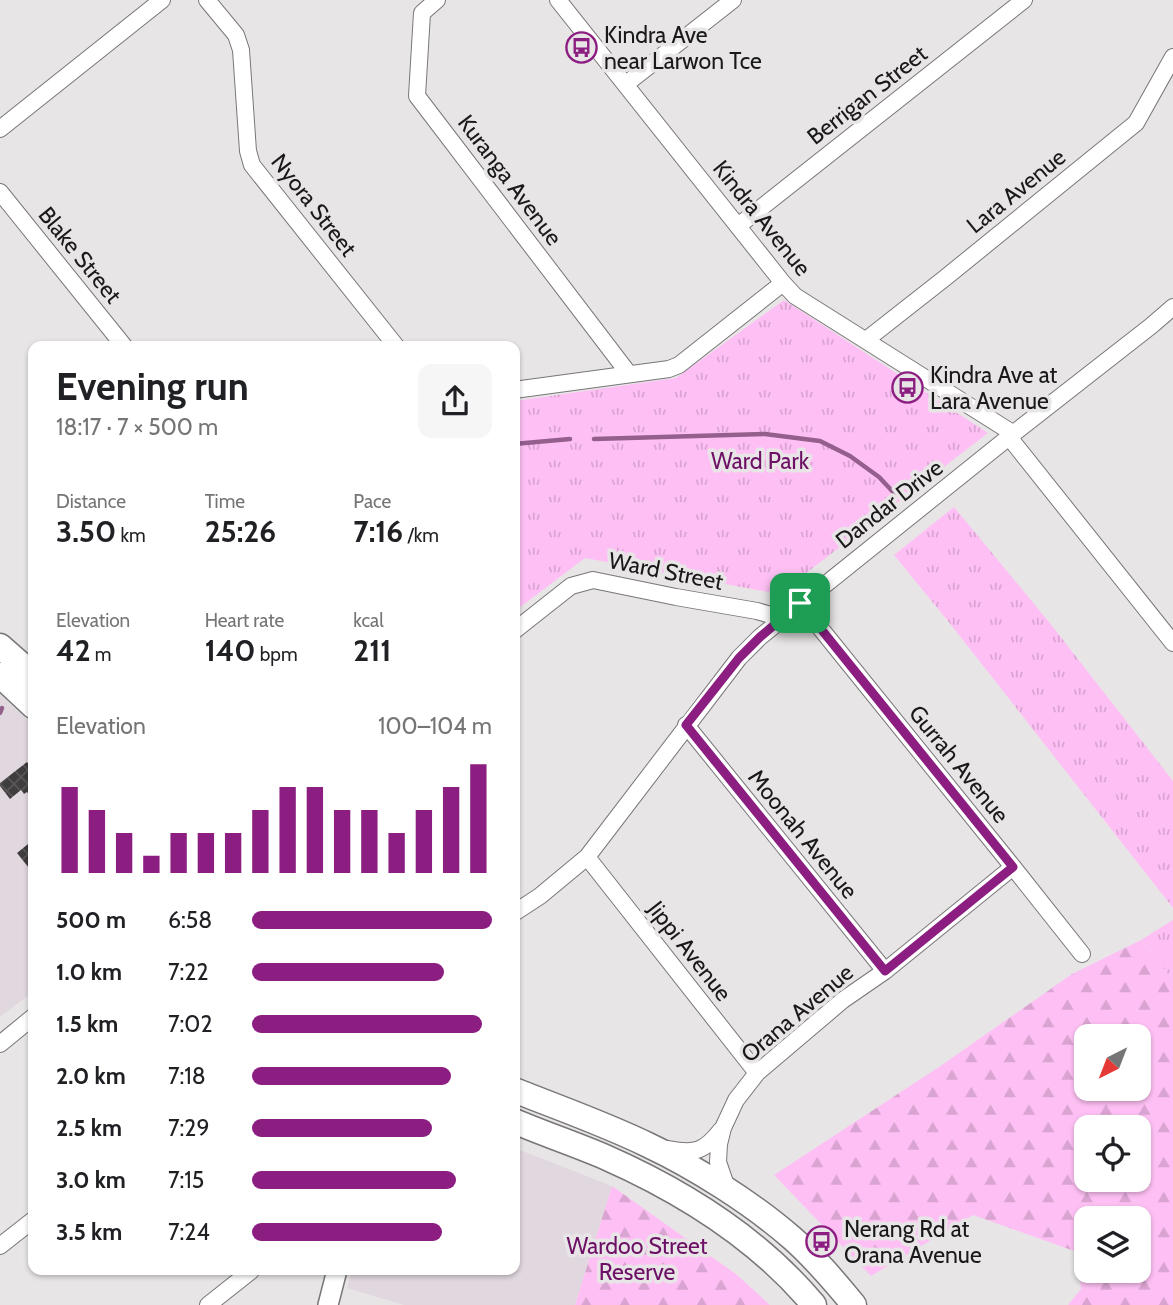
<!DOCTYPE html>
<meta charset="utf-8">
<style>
:root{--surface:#fff;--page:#f6f6f6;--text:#202124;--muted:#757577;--accent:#8c1e82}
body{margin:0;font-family:Cabin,sans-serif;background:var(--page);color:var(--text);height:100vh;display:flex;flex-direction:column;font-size:26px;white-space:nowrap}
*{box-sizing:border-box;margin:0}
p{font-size:23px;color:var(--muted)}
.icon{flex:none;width:38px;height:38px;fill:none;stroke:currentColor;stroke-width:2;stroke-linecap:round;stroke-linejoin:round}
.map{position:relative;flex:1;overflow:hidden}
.side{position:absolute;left:28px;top:341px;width:492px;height:934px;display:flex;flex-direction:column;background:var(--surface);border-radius:14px;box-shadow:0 2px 5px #0004}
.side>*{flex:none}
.needle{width:46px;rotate:222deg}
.fabs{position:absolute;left:1074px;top:1024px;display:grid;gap:14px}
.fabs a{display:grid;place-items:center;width:77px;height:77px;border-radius:14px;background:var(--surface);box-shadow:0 2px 5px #0004;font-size:35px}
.pin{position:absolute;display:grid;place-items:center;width:60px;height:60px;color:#fff;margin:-30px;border-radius:14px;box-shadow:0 4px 10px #0006}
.round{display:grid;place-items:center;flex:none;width:74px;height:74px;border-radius:14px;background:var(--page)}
.summary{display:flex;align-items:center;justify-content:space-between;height:119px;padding:0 28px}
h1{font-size:38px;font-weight:700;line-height:52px}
.stats{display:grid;grid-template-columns:repeat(3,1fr);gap:10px;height:119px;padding:7px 28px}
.stats div{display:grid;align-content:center}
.stats b{font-size:30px;font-weight:700}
.stats small{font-size:19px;font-weight:400}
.stats p{font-size:19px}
.chart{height:196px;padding:14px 28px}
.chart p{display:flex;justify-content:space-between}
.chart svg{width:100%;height:126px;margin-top:7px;stroke:var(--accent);stroke-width:6}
ul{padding:0 28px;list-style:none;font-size:23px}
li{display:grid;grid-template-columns:112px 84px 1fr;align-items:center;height:52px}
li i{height:18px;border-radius:9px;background:var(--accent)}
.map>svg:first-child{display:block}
</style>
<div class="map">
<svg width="1173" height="1305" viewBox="0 0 1173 1305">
<defs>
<pattern id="forest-firs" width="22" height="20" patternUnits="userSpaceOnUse" patternTransform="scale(1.75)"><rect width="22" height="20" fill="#fec0f4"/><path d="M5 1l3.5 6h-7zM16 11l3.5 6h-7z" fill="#d9a4d1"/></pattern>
<pattern id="park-tufts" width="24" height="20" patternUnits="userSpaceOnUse" patternTransform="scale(1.75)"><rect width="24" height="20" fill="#fec0f4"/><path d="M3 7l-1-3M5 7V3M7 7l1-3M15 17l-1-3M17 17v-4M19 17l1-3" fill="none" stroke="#d9a4d1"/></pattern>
<pattern id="building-cross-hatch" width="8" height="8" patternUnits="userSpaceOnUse" patternTransform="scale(1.75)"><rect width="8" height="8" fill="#3f3d3e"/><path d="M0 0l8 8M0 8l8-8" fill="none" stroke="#585657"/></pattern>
</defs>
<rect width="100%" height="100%" fill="#e8e5e7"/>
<path fill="#e1d8df" d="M 0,694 L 33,725 L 33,992 L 0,1017 Z
M 515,1148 L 612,1186 L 575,1305 L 404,1305 L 347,1288 L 352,1271 L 514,1270 Z"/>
<path fill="url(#forest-firs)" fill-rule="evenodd" d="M 1141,940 L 1173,980 L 1173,1305 L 1068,1305 L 1081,1289 L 1077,1252 L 973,1215 L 871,1276 L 774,1175 L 939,1067 L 1072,974 ZM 1087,1036 L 1139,1036 L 1139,1088 L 1087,1088 ZM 1087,1127 L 1139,1127 L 1139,1180 L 1087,1180 ZM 1087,1218 L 1139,1218 L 1139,1270 L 1087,1270 Z
M 612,1186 L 736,1274 L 770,1305 L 575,1305 Z"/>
<path fill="url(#park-tufts)" d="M 784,300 L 988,433 L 779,594 L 585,558 L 515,611 L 515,401 L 676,378 Z
M 954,507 L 1049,622 L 1173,781 L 1173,908 L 948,621 L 894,555 Z
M 1173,920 L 1173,980 L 1141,940 Z"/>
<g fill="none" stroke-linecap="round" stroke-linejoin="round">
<path stroke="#945f8d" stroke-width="4.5" d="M 594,439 L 765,434 L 820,441 L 850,456 L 879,477 L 894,493
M 514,444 L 570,439
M 0,713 L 2,708"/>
</g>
<path fill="url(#building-cross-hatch)" d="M 27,762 L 33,770 L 33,799 L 27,792 L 24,794 L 21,790 L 10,799 L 0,786 L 0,783 Z
M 33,840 L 33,873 L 17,853 Z"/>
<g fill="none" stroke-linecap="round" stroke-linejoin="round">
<defs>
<path id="minor" d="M 207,0 L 236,35 L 241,50 L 248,151 L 252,165 L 396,346
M 437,0 L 422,13 L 417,96 L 629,374
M 558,0 L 783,283 L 795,296 L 1014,434
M 626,84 L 733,0
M 0,129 L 162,0
M 0,192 L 124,346
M 738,226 L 1024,0
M 866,340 L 945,278 L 1136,123 L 1173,57
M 514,390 L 669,369 L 679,365 L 783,283
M 1009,437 L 1173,643
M 800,603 L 1013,867 L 1082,954
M 514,631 L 571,586 L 593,580 L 676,597 L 757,611 L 781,618
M 686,725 L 885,971
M 587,857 L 757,1073
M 514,913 L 540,896 L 587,857 L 739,658 L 760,637 L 1009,437 L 1151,326 L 1173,307
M 0,1044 L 33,1017
M 668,1149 C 695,1154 704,1152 721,1130
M 728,1191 L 718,1162 L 719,1144 L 723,1128 L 736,1100 L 757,1073 L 843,1000 L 885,971 L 1013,867
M 0,1246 L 33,1220
M 208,1305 L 251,1271"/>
<path id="tertiary" d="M 328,1305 L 337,1270"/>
<path id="primary" d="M 0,646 L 33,675
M 0,675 L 33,706
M 514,1090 C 559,1108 605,1124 648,1145 C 695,1167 753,1204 792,1238 C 815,1258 835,1282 854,1305
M 514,1121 C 544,1134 575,1144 605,1157 C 682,1191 759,1239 814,1305"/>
</defs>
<use href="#minor" stroke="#797678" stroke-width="18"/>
<use href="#tertiary" stroke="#797678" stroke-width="22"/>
<use href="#primary" stroke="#797678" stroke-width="27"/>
<use href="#minor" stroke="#fff" stroke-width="16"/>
<use href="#tertiary" stroke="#fff" stroke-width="19"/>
<use href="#primary" stroke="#fff" stroke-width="24"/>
</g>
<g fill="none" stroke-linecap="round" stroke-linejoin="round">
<defs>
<path id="route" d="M 800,603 L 1013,867 L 885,971 L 686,725 L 739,658 L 760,637 Z"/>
</defs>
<use href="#route" stroke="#fff" stroke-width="14"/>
<use href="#route" stroke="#8c1e82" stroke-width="9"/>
</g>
<defs>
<symbol id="bus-ring" viewBox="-11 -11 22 22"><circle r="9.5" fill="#e8e5e7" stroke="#8c1e82" stroke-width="1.5"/><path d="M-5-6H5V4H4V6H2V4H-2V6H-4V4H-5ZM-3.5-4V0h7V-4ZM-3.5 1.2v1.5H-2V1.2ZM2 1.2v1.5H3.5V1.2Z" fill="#8c1e82"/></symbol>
</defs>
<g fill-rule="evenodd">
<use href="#bus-ring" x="564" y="30" width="35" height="35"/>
<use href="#bus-ring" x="890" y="370" width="35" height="35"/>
<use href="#bus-ring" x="804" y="1224" width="35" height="35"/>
</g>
<g text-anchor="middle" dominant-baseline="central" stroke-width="7" stroke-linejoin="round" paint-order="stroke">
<g font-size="23" fill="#1a191a" stroke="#e8e5e7" text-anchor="start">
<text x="604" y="35">Kindra Ave<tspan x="604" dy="26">near Larwon Tce</tspan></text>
<text x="930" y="375">Kindra Ave at<tspan x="930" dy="26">Lara Avenue</tspan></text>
<text x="844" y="1229">Nerang Rd at<tspan x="844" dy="26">Orana Avenue</tspan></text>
</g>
<g font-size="23" fill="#1a191a" stroke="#e8e5e7">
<text transform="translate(867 95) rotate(-38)">Berrigan Street</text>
<text transform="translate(510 180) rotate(53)">Kuranga Avenue</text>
<text transform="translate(1016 191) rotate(-39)">Lara Avenue</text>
<text transform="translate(314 205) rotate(52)">Nyora Street</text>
<text transform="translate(762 218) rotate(51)">Kindra Avenue</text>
<text transform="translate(80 255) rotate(51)">Blake Street</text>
<text transform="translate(889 504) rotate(-38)">Dandar Drive</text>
<text transform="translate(666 571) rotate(11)">Ward Street</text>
<text transform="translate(959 764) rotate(51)">Gurrah Avenue</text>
<text transform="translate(803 834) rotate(51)">Moonah Avenue</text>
<text transform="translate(690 951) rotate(52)">Jippi Avenue</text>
<text transform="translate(797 1013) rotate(-40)">Orana Avenue</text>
</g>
<g font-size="23" fill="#6d1065" stroke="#e8e5e7">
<text x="760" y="461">Ward Park</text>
<text x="637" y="1246">Wardoo Street<tspan x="637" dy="26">Reserve</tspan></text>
</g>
</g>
</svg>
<div class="fabs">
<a><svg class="needle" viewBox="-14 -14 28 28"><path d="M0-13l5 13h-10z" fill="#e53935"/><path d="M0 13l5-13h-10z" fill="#757577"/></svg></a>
<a><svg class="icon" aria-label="locate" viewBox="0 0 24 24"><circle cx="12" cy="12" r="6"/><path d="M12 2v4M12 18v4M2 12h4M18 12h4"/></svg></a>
<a><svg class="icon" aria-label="layers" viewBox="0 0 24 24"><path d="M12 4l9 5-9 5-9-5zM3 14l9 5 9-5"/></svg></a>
</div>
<div class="pin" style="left:800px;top:603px;background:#1e9e55"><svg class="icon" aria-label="arrive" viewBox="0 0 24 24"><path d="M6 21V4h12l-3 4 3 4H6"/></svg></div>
<section class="side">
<div class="summary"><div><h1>Evening run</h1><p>18:17 · 7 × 500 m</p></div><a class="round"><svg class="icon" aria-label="share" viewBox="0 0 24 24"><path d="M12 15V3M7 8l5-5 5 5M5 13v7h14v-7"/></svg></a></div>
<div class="stats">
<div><p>Distance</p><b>3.50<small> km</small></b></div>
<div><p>Time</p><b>25:26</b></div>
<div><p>Pace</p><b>7:16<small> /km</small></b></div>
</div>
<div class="stats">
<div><p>Elevation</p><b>42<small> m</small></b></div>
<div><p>Heart rate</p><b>140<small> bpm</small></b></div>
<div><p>kcal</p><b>211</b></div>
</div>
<div class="chart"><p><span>Elevation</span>100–104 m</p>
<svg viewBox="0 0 160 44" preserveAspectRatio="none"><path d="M5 44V14M15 44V22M25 44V30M35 44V38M45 44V30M55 44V30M65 44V30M75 44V22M85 44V14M95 44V14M105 44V22M115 44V22M125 44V30M135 44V22M145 44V14M155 44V6"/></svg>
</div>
<ul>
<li><b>500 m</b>6:58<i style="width:100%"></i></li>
<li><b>1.0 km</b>7:22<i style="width:80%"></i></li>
<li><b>1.5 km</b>7:02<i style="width:96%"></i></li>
<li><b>2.0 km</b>7:18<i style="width:83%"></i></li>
<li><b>2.5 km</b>7:29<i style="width:75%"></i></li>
<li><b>3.0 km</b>7:15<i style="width:85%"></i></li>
<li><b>3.5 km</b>7:24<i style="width:79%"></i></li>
</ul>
</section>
</div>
